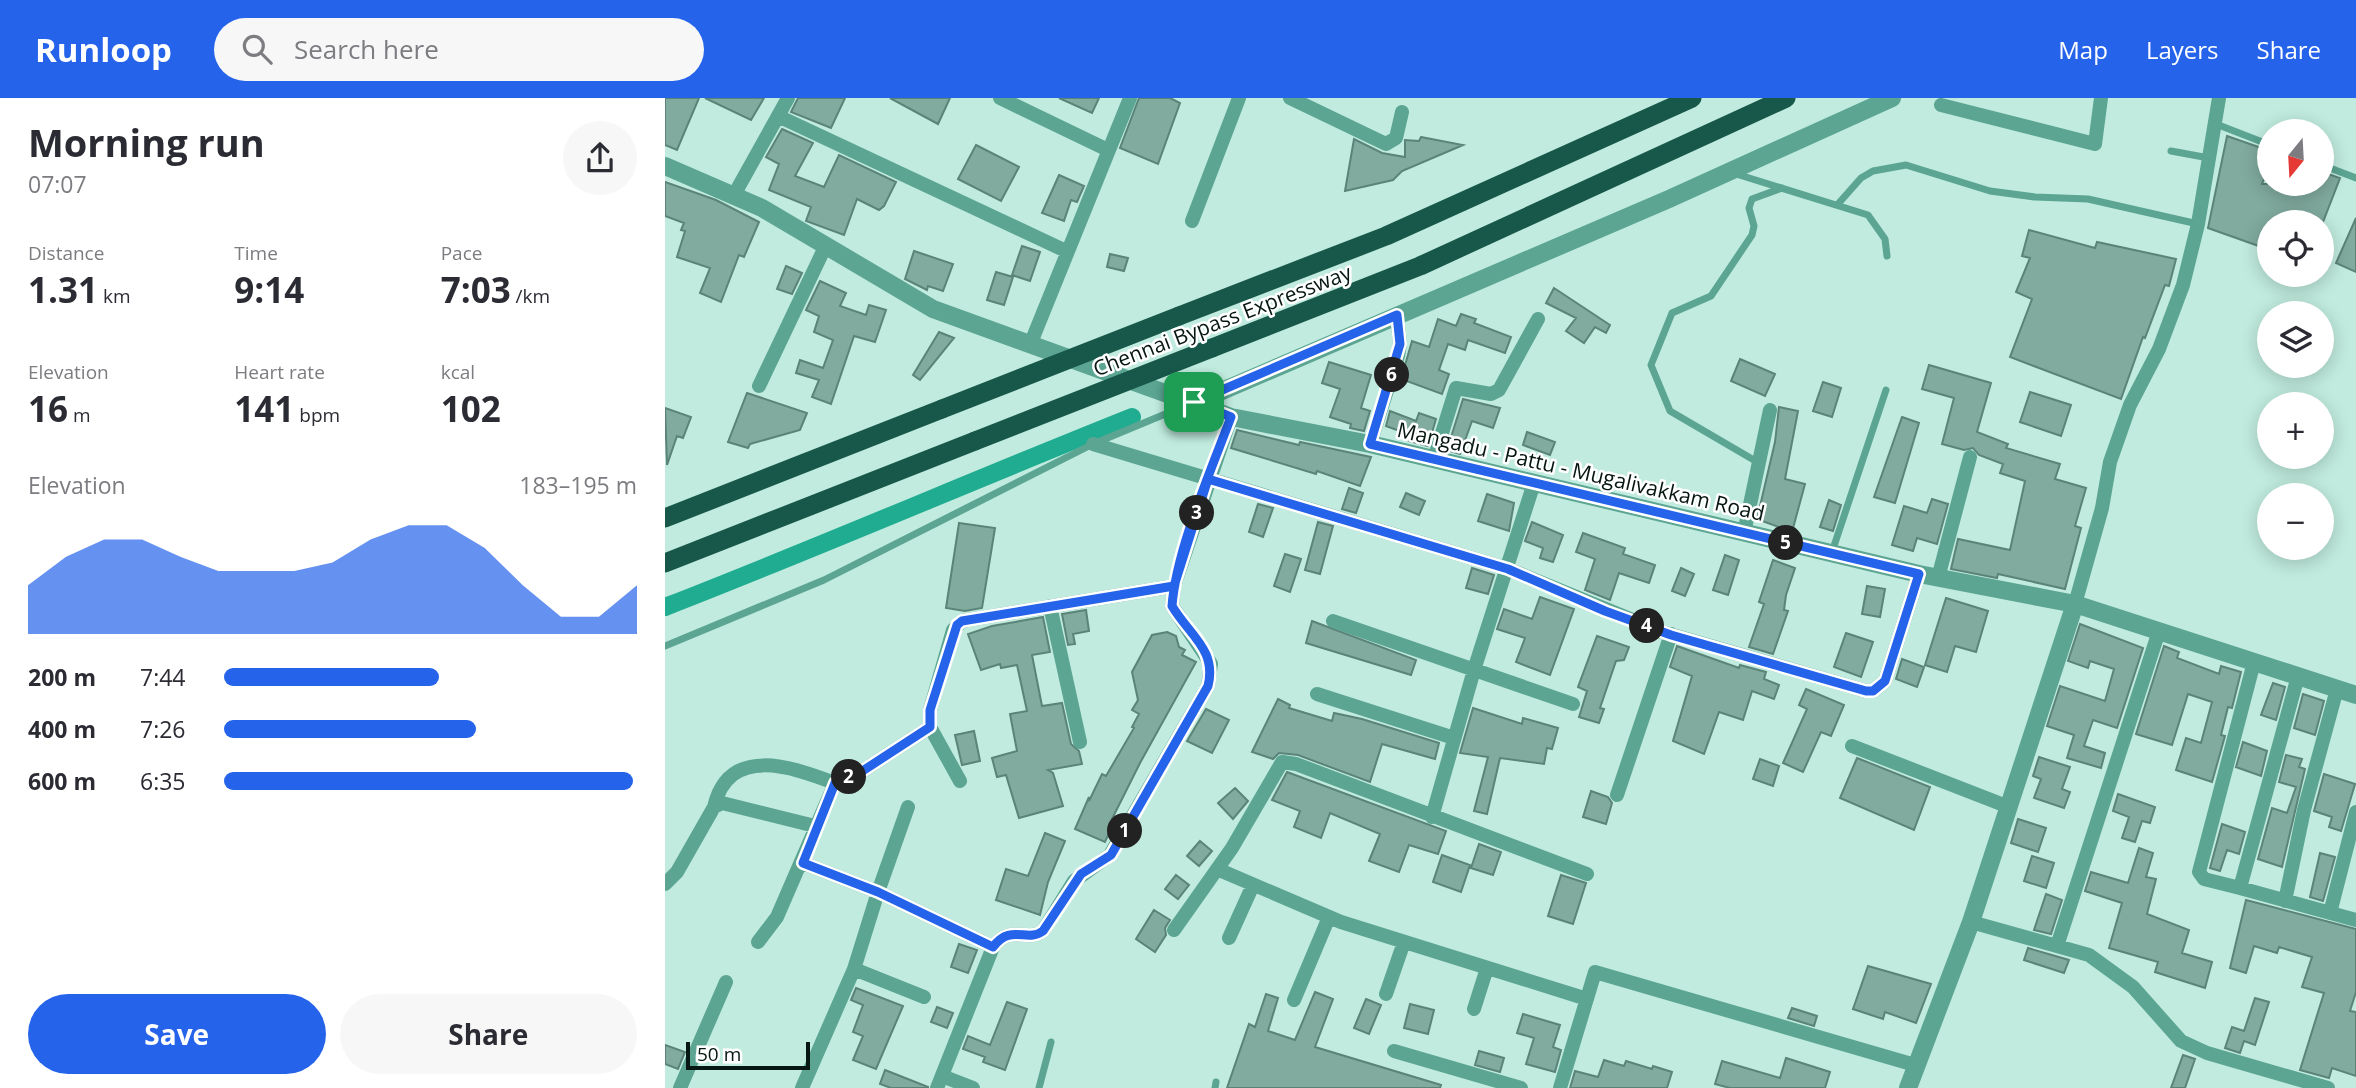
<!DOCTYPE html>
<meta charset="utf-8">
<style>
:root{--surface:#fff;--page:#f7f7f7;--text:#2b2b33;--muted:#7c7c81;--accent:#2563eb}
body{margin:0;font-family:"Open Sans",sans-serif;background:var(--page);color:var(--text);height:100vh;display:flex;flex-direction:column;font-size:26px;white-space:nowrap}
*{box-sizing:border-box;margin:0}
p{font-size:23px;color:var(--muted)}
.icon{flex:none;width:38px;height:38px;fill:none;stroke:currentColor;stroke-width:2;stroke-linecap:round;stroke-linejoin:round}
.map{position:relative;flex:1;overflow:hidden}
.drawer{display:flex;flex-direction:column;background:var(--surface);width:665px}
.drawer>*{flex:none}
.needle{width:46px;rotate:198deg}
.fabs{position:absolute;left:1592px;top:21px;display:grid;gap:14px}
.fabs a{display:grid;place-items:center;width:77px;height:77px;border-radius:50%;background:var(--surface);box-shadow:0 4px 18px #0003;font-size:35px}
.scale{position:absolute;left:21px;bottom:18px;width:124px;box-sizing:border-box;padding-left:7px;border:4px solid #061612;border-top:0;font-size:19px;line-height:24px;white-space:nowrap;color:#061612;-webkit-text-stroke:5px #fff;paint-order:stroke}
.pin{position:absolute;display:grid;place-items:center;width:60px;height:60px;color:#fff;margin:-30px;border-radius:14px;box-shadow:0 4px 10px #0006}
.km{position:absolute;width:35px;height:35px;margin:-18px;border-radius:50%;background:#222;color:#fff;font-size:19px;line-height:35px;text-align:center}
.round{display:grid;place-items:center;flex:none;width:74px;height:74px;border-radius:37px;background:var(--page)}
.summary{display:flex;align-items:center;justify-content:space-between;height:119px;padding:0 28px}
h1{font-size:38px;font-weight:700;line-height:52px}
.metrics{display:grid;grid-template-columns:repeat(3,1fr);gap:10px;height:119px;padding:7px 28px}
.metrics div{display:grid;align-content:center}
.metrics b{font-size:35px;font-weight:700}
.metrics small{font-size:19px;font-weight:400}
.metrics p{font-size:19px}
.chart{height:196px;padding:14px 28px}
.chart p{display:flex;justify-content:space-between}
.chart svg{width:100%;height:126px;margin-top:7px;fill:var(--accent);opacity:.7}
.button{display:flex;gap:14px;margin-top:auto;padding:14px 28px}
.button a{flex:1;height:80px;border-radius:42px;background:var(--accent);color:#fff;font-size:28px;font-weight:700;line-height:80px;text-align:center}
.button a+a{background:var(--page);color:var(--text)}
ul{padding:0 28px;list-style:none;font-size:23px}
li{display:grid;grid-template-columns:112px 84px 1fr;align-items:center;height:52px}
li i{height:18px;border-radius:9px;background:var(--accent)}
header{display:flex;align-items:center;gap:42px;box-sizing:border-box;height:98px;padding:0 35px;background:var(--accent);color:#fff}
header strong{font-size:33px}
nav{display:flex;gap:38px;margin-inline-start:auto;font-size:24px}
.search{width:490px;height:63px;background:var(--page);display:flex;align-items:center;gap:18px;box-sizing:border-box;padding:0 24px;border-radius:38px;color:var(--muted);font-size:26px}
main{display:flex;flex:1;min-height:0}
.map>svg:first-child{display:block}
</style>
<header>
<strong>Runloop</strong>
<div class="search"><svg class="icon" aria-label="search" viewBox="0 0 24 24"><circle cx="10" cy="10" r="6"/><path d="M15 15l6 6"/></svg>Search here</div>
<nav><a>Map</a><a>Layers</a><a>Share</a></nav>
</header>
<main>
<section class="drawer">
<div class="summary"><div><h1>Morning run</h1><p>07:07</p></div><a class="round"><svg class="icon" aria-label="share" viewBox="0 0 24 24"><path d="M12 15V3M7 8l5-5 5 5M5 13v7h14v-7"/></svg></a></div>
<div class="metrics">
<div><p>Distance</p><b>1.31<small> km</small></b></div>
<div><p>Time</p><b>9:14</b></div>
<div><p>Pace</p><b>7:03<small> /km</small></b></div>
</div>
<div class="metrics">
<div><p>Elevation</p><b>16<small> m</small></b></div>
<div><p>Heart rate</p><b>141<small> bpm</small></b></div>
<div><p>kcal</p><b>102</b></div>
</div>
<div class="chart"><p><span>Elevation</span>183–195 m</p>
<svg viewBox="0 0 160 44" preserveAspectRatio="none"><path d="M0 44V27L10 17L20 11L30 11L40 17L50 22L60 22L70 22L80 19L90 11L100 6L110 6L120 14L130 27L140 38L150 38L160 27V44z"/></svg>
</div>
<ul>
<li><b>200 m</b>7:44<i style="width:52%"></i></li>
<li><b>400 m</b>7:26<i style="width:61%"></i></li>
<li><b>600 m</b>6:35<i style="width:99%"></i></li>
</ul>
<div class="button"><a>Save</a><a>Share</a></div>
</section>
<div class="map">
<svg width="1691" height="990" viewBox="0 0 1691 990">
<rect width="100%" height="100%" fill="#c0ebde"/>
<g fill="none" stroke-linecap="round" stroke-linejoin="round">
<path stroke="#20ac91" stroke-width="18" d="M 0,509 C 157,448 311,381 467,319"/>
</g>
<path fill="#81ab9f" stroke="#5b8478" stroke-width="2" d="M 0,0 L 34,0 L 12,52 L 0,47 Z
M 40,0 L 99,0 L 86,22 Z
M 133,0 L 180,0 L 166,30 L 126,14 Z
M 225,0 L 285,0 L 273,26 Z
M 394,0 L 434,0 L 427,15 Z
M 474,0 L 505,0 L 515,5 L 493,66 L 455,50 Z
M 117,31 L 148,45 L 130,78 L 159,89 L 174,57 L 231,84 L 219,108 L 214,112 L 192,101 L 179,137 L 141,123 L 146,109 L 104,92 L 114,66 L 101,59 Z
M 1562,38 L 1605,53 L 1605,65 L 1597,86 L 1657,86 L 1657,74 L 1675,80 L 1658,124 L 1605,124 L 1605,152 L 1543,130 Z
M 756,39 L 798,47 L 737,73 L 728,82 L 680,93 L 689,41 L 717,55 L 740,59 L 740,42 L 754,43 Z
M 311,47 L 354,69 L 336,103 L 293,81 Z
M 394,77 L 419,88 L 412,104 L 406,102 L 399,123 L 377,115 Z
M 0,84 L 51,102 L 94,124 L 79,159 L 74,157 L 56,204 L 35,195 L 45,170 L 12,159 L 20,133 L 16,132 L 19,125 L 0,118 Z
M 1691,120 L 1691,174 L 1671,165 Z
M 1364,132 L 1430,150 L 1432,144 L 1511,161 L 1504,188 L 1500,187 L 1480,240 L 1478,239 L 1456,301 L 1345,259 L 1367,201 L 1351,194 L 1365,160 L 1357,158 Z
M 357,148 L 375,154 L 365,183 L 347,177 Z
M 249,153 L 288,166 L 278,193 L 263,188 L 262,192 L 240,181 Z
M 445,156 L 463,160 L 459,173 L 442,169 Z
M 121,168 L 137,175 L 127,196 L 112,191 Z
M 331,174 L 348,179 L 339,207 L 322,202 Z
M 155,183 L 181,195 L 175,208 L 201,217 L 204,207 L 221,212 L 210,244 L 189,238 L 166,306 L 147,299 L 154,282 L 131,275 L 135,262 L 158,270 L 168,242 L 149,234 L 154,218 L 141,212 Z
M 889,190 L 945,227 L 941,235 L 930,229 L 919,245 L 901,233 L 911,220 L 881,205 Z
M 796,216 L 811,221 L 809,225 L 846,239 L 840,255 L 803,242 L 800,252 L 783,246 L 774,272 L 784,276 L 777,296 L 736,281 L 747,243 L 764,249 L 773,221 L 791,228 Z
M 274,234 L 289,240 L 255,282 L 248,277 Z
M 1075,261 L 1110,276 L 1100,298 L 1066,283 Z
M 664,264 L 706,277 L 696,310 L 705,313 L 699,333 L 685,330 L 686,326 L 665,319 L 675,291 L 657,285 Z
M 1264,267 L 1326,285 L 1312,334 L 1343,346 L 1341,350 L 1395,366 L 1390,381 L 1421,390 L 1410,428 L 1416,430 L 1400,491 L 1333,476 L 1332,480 L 1286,471 L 1293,441 L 1345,452 L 1360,383 L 1335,375 L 1338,366 L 1314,357 L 1308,350 L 1299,352 L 1277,346 L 1289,300 L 1257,291 Z
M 1158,284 L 1176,290 L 1167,319 L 1148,313 Z
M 1365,294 L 1406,307 L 1396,338 L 1355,324 Z
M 82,295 L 142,315 L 135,332 L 85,346 L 83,350 L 63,344 Z
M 798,301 L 835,310 L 828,330 L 807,323 L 795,356 L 782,352 Z
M 1114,309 L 1133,313 L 1120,381 L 1140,386 L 1127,434 L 1092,421 L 1110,344 Z
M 0,310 L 26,319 L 18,340 L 12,338 L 2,367 Z
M 725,313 L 751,323 L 754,315 L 771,321 L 763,348 L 744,343 L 746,337 L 721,328 Z
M 1237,319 L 1254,325 L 1230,405 L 1209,399 Z
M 572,332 L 634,347 L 635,344 L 706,359 L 695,388 L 652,373 L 651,376 L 566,350 Z
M 862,334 L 890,344 L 885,357 L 858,347 Z
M 684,390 L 698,395 L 691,415 L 677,411 Z
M 741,395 L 760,403 L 754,417 L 735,409 Z
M 822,396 L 849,405 L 844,433 L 813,423 Z
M 1267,401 L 1283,406 L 1272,446 L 1252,440 L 1248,453 L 1227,447 L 1239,408 L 1262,415 Z
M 1164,402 L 1176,407 L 1168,433 L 1155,429 Z
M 593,406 L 608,410 L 598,439 L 584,434 Z
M 653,424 L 668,428 L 655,476 L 640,472 Z
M 867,424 L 898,437 L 888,464 L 875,460 L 878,450 L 860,443 Z
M 294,425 L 330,430 L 317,510 L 300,513 L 281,510 Z
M 918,435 L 960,450 L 958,456 L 990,467 L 984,485 L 954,475 L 945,502 L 920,492 L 930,461 L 911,454 Z
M 620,456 L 636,461 L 625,494 L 609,488 Z
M 1060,457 L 1074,462 L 1063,497 L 1048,492 Z
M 1108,462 L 1130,470 L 1121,497 L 1119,512 L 1123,513 L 1108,556 L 1084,549 L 1099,506 L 1094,504 Z
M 807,470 L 829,477 L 823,496 L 801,490 Z
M 1016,470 L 1029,476 L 1020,498 L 1007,493 Z
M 1202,488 L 1220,491 L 1215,519 L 1197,516 Z
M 875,499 L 909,511 L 885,577 L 851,564 L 860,540 L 832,531 L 839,511 L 867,521 Z
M 1281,500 L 1323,513 L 1311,554 L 1290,548 L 1282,574 L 1260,567 Z
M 421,512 L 424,533 L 408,536 L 410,546 L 403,547 L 397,516 Z
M 378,519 L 385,554 L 367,557 L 377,608 L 397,605 L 406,646 L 414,653 L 417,666 L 383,672 L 388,675 L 398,708 L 354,720 L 341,677 L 332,679 L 327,660 L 352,653 L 345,616 L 362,613 L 352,567 L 336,570 L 335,566 L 316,572 L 303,536 L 327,528 Z
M 647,523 L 751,562 L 746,577 L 641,545 Z
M 1415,526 L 1478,550 L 1452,630 L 1428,622 L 1419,648 L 1440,655 L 1436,670 L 1402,660 L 1409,637 L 1382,628 L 1395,588 L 1440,603 L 1449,571 L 1425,563 L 1423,570 L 1403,563 Z
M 502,534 L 511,538 L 514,549 L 520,552 L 517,557 L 531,564 L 475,665 L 447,721 L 450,722 L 440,744 L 410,731 L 424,699 L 424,703 L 437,676 L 441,678 L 469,630 L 467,629 L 474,616 L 467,612 L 473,602 L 467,574 L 487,537 Z
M 1181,535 L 1208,544 L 1196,579 L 1169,569 Z
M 932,538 L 964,549 L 959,562 L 951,563 L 935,610 L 939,611 L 934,625 L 914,619 L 922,593 L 913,589 Z
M 1012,548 L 1074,570 L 1075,567 L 1101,574 L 1099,581 L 1114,587 L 1109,601 L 1087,593 L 1078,622 L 1054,614 L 1039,656 L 1008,643 L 1027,578 L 1005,569 Z
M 1499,548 L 1514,554 L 1512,560 L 1554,576 L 1556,568 L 1576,574 L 1567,610 L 1563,609 L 1556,637 L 1560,638 L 1547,684 L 1511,672 L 1521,640 L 1536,645 L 1547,604 L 1523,596 L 1507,647 L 1471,636 Z
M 1237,561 L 1259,569 L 1252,589 L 1231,581 Z
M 1608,585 L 1620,589 L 1611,622 L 1596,617 Z
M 1141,591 L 1179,607 L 1166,638 L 1156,634 L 1138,674 L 1118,665 L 1142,611 L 1134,607 Z
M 1638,596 L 1659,603 L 1650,637 L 1629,630 Z
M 613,601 L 625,607 L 624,610 L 667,623 L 669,615 L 697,621 L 774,645 L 770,661 L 717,646 L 705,684 L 633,657 L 614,655 L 608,661 L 587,654 Z
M 808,610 L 857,626 L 858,620 L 893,630 L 887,651 L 882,650 L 879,666 L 835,660 L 822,716 L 809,713 L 823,659 L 795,655 Z
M 541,611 L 564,622 L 547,655 L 522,643 Z
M 309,633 L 315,663 L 297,667 L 290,637 Z
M 1578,644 L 1602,653 L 1596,678 L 1571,669 Z
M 1621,657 L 1637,661 L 1634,669 L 1640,671 L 1617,769 L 1593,761 L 1607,710 L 1622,715 L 1631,689 L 1614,684 Z
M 1374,659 L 1405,669 L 1397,691 L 1405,694 L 1399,710 L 1369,700 L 1376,681 L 1368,678 Z
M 1192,660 L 1265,689 L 1249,732 L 1175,700 Z
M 1095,661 L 1114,668 L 1108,688 L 1088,681 Z
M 622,674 L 781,733 L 773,756 L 744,747 L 734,774 L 704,763 L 715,736 L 665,715 L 656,740 L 629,729 L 635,713 L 607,702 Z
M 1659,676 L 1690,686 L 1676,733 L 1664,729 L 1667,719 L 1649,713 Z
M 570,690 L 583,703 L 568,721 L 553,705 Z
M 926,693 L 943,699 L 947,705 L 941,726 L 918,719 Z
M 1453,696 L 1490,709 L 1485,725 L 1477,723 L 1470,744 L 1457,740 L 1464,719 L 1448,713 Z
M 1353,721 L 1381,730 L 1373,754 L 1346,745 Z
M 1557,726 L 1580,734 L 1574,756 L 1562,752 L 1555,773 L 1545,770 Z
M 380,735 L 400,743 L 383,784 L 375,817 L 331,802 L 341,771 L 363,778 Z
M 535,743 L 547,753 L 534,768 L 522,758 Z
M 814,746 L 836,754 L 828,777 L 806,770 Z
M 1474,750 L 1488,755 L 1481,779 L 1491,781 L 1482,816 L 1524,832 L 1517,855 L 1547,864 L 1540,890 L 1490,874 L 1493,864 L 1444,850 L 1457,805 L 1420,793 L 1426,774 L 1463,785 Z
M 1655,755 L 1670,759 L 1658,803 L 1645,799 Z
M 777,757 L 805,767 L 796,794 L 768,784 Z
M 1367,758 L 1389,765 L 1381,790 L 1359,783 Z
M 511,777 L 524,787 L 513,801 L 500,791 Z
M 896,777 L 921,785 L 908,826 L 883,818 Z
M 1381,796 L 1397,802 L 1386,836 L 1369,832 Z
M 1581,802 L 1691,831 L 1691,894 L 1685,913 L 1691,914 L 1691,978 L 1667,970 L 1664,980 L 1635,972 L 1659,895 L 1637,889 L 1647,859 L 1614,849 L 1612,855 L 1589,848 L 1581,875 L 1565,870 Z
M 489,812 L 505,822 L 500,830 L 501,837 L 490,854 L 471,841 Z
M 294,846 L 312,852 L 303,875 L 286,869 Z
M 1363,850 L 1404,862 L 1399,875 L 1359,862 Z
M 1203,868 L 1266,886 L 1251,925 L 1220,914 L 1218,921 L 1188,911 Z
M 191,890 L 238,908 L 211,971 L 188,962 L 198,938 L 188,934 L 198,907 L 186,902 Z
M 650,894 L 668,901 L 650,949 L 776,987 L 775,990 L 562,990 L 584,926 L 590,929 L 601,896 L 613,900 L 603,933 L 630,942 Z
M 1590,900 L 1604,904 L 1590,947 L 1579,943 L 1575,955 L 1560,950 L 1567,929 L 1579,933 Z
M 701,901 L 716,907 L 704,936 L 689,930 Z
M 342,904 L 362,911 L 340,972 L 318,964 L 320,959 L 298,951 L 303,938 L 325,947 Z
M 745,906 L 769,912 L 763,936 L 739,930 Z
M 272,909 L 288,915 L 282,930 L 266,924 Z
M 1127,910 L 1152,918 L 1149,928 L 1123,920 Z
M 858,916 L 895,927 L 888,949 L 896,952 L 890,974 L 861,966 L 869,940 L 852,935 Z
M 0,947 L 20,954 L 13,971 L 0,966 Z
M 814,953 L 839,960 L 835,974 L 810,967 Z
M 1518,957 L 1530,961 L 1520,990 L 1506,990 Z
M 1121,960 L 1165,974 L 1160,990 L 1065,990 L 1050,986 L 1057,963 L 1115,980 Z
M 939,962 L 959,968 L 961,963 L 987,971 L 988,968 L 1007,974 L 1002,990 L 905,990 L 910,973 L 933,979 Z
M 220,972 L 263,989 L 263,990 L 226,990 L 215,986 Z"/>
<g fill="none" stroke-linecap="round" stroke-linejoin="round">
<path stroke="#5ba592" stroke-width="7" d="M 1551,26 L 1605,47
M 1506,53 L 1544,60
M 1657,67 L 1691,80
M 1068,75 L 1203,117 L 1220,141 L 1222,158
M 1173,106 L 1196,80 L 1208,73 L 1241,67 L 1325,93 L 1370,99 L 1423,101 L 1533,126
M 1094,365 L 1005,313 L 986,267 L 1007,215 L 1046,198 L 1087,137 L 1089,128 L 1084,110 L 1087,101 L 1117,90
M 1167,454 L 1221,292
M 0,548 L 159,482 L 428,346 L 522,307
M 374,990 L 386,944
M 550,990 L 551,984"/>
<path stroke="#5ba592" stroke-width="14" d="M 335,0 L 443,52
M 625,0 L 721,46 L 731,40 L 737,14
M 1276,7 L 1430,46 L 1436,0
M 115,19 L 401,153
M 69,97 L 123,0
M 527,123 L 574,0
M 365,247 L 465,0
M 94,288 L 161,147
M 428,346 L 843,471 L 997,534 L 1201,593 L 1208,593 L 1220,583 L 1254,476
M 705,346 L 733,258 L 735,246 L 732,217
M 769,361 L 791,290 L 826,296 L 834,292 L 873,221
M 1079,435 L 1105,312
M 1273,480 L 1305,359
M 1410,506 L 1437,410 L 1445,364 L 1465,307 L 1494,251 L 1518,187 L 1533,126 L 1554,0
M 385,508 L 415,644
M 668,523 L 908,606
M 1633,578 L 1575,790 L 1691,822
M 652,596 L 789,640
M 1187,648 L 1344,709
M 295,683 L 265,629 L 265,612 L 288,532 L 297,523 L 509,488
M 952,697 L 1006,536
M 49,709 C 64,646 127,669 170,685
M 767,719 L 809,572 L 869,385
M 138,765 L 213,794 L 243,709
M 552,771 L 676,824 L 922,901
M 0,786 L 12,774 L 49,709 L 57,705 L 150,728
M 1575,790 L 1539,781 L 1534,774 L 1589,564
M 1620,803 L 1639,712 L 1672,591
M 1665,815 L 1691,714
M 1306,824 L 1424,857 L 1468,889 L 1516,943 L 1542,955 L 1663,990
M 509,832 L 567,750 L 617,664 L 631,666 L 922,776
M 564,840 L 588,787
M 93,844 L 112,819 L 170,685 L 199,672 L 265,629
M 1392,848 L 1494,533
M 189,871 L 259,899
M 721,896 L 739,844
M 629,902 L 664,819
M 809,911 L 822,870
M 729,953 L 856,990
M 277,978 L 308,990
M 15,990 L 61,884
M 137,990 L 189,871 L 213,794 L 328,849
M 272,990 L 328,849 C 346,825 362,845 378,833 L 409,783 L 445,757 L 543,588 L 546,566 L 507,508 L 509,488 L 566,319
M 895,990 L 930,874 L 1250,967"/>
<path stroke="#5ba592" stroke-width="18" d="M 0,68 L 97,110 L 268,211 L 566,319 L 705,346 L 1254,476 L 1410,506 L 1691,597
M 529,305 L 1004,101 L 1227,0
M 1243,990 L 1306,824 L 1410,506"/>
<path stroke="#17584b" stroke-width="19" d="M 514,218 L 721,138 L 1027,0
M 547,250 L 755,168 L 1121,0
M 0,420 L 277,311
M 0,465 L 310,343"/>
<path stroke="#17584b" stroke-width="19" d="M 277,311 L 514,218
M 310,343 L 547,250"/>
</g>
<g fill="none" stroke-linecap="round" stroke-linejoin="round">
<defs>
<path id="route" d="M 529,304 L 566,319 C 546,372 511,453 507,508 C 525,538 552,552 543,588 L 446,757 L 416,776 L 378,833 C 362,845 346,825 328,849 L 213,794 L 138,765 L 170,685 L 199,672 L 265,629 L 265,612 L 292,527 L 297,523 L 509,488 L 543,381 L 843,471 L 940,513 L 1006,537 L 1201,593 L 1208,593 L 1220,583 L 1254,476 L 705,346 L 735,246 L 732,217 L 529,304"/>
</defs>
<use href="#route" stroke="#fff" stroke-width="14"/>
<use href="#route" stroke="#2563eb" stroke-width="9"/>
</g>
<g text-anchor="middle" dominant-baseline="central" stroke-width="5" stroke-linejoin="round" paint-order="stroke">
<g font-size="21" fill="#061612" stroke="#fff">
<text transform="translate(557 222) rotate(-21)">Chennai Bypass Expressway</text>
<text transform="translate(916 373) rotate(13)">Mangadu - Pattu - Mugalivakkam Road</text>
</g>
</g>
</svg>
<div class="fabs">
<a><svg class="needle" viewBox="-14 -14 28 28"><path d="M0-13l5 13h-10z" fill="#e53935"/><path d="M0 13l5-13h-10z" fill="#7c7c81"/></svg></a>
<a><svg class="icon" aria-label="locate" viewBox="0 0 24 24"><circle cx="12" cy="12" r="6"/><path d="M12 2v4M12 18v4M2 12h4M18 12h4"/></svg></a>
<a><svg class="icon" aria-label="layers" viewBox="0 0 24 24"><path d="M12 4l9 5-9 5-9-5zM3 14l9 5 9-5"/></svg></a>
<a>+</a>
<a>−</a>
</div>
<div class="scale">50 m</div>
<div class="pin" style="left:529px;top:304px;background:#1e9e55"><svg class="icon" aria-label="arrive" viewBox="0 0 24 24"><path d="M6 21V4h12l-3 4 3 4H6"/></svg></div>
<b class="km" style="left:460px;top:733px">1</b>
<b class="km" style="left:184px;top:679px">2</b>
<b class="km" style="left:532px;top:415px">3</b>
<b class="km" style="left:982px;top:528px">4</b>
<b class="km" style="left:1121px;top:445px">5</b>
<b class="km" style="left:727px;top:277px">6</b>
</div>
</main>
